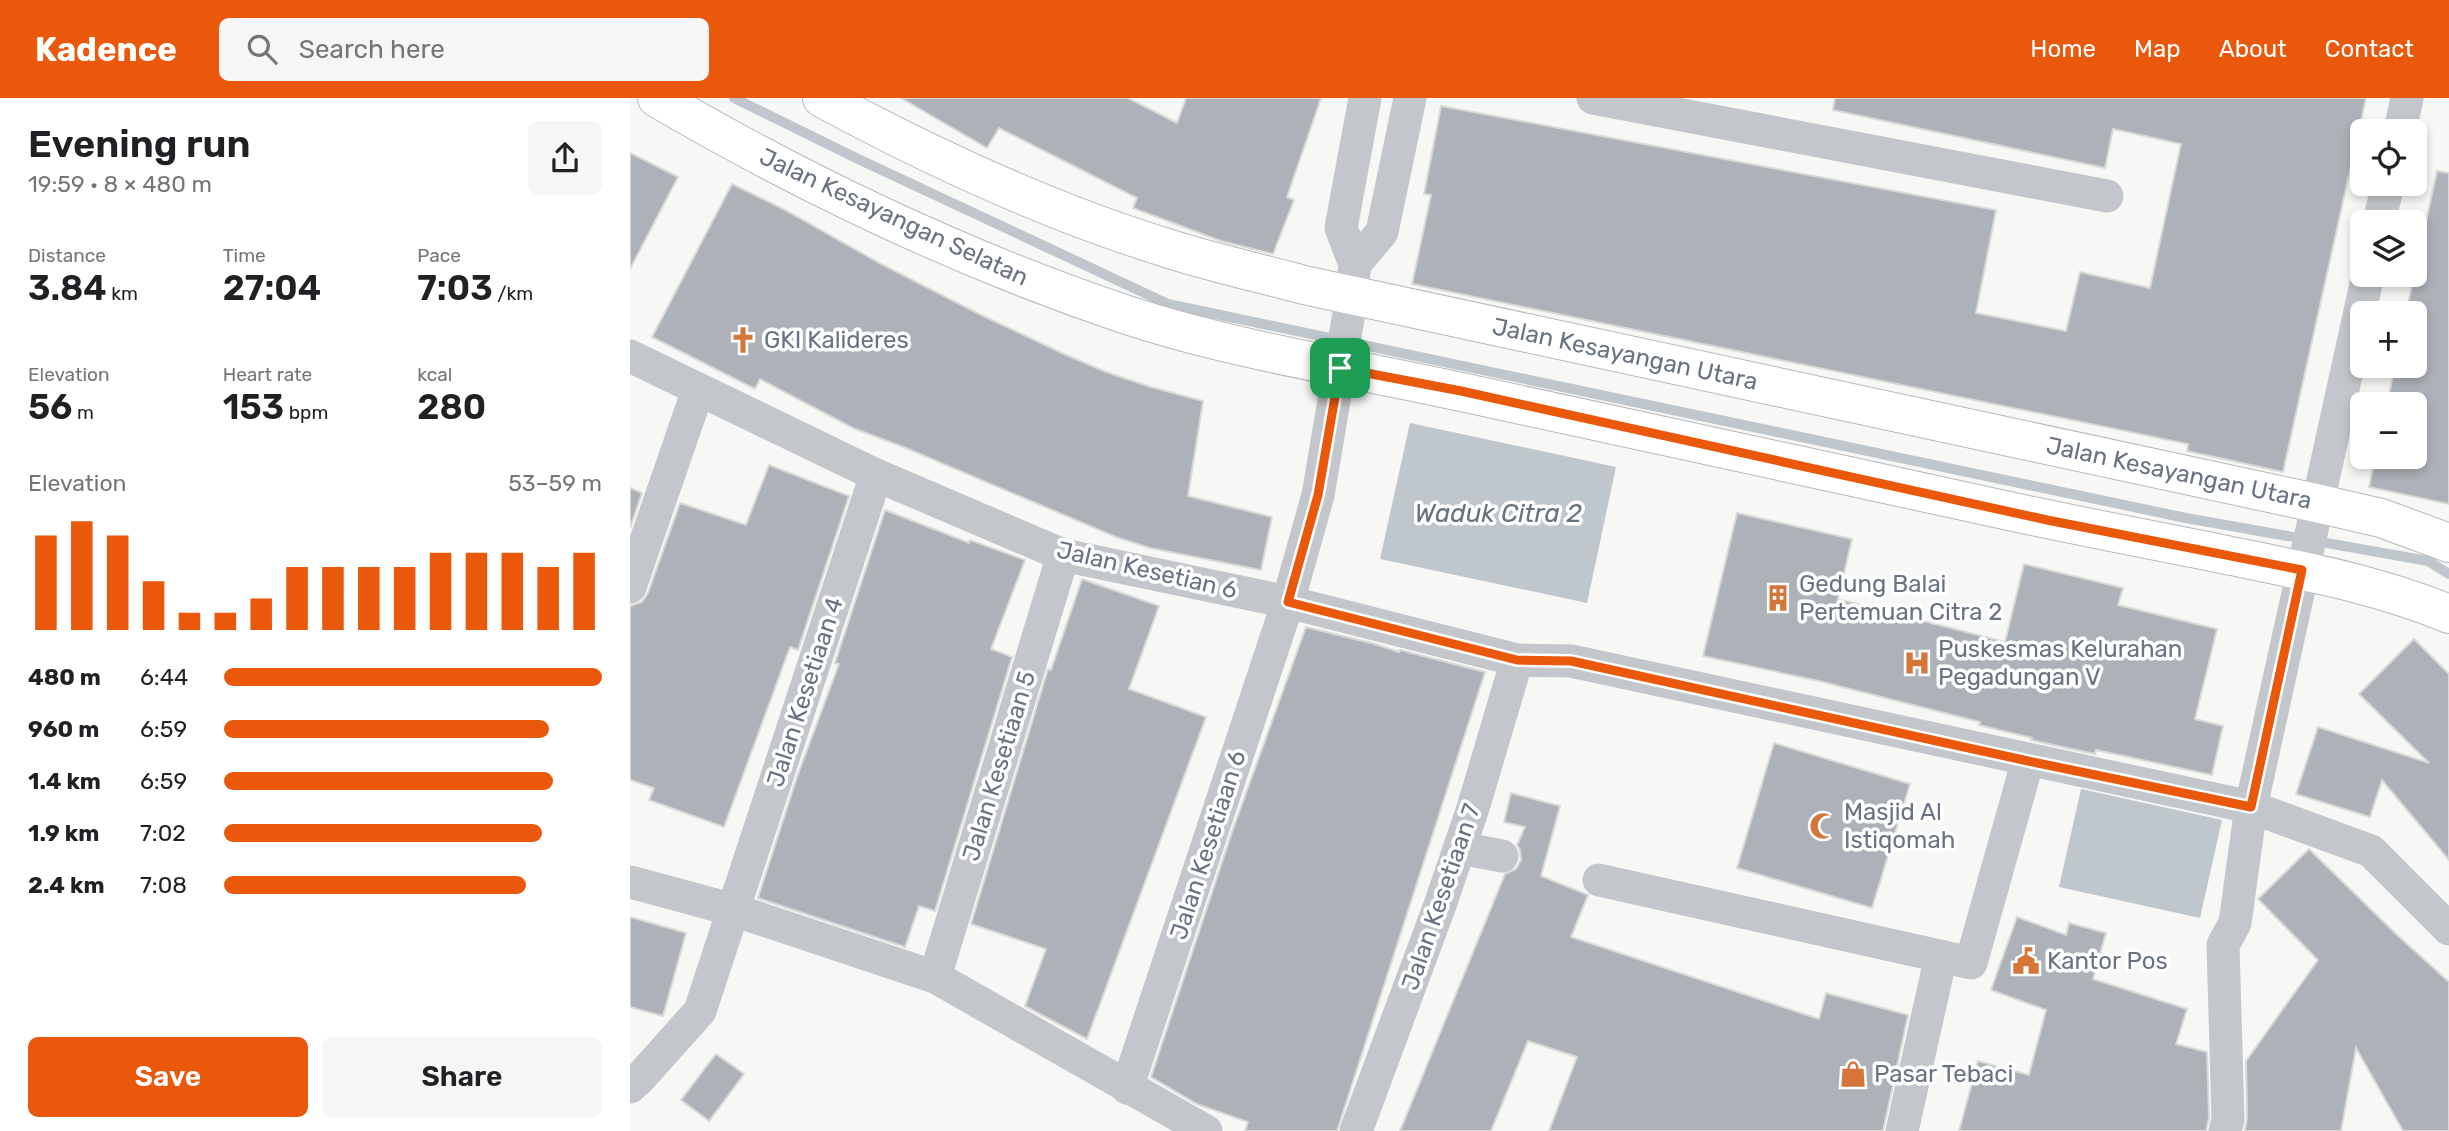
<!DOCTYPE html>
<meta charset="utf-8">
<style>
:root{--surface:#fff;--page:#f6f6f6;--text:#202124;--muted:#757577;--accent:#ea580c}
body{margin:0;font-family:Rubik,sans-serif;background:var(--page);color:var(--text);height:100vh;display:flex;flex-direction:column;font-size:26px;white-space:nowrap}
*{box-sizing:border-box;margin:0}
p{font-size:23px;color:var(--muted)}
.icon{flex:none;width:38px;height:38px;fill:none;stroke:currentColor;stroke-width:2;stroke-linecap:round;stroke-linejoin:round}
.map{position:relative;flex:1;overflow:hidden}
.drawer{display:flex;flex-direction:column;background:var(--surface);width:630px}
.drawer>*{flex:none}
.fabs{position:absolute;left:1720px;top:21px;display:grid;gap:14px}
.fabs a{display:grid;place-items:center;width:77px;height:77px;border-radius:10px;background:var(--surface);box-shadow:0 4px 10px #0003;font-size:35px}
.pin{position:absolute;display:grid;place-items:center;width:60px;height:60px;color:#fff;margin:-30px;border-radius:14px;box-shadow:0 4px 10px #0006}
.round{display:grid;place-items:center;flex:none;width:74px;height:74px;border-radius:10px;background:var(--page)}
.headline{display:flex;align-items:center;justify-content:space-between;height:119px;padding:0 28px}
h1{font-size:38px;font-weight:600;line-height:52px}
.metrics{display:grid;grid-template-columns:repeat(3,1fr);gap:10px;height:119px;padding:7px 28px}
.metrics div{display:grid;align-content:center}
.metrics b{font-size:35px;font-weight:600}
.metrics small{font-size:19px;font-weight:400}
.metrics p{font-size:19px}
.chart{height:196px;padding:14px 28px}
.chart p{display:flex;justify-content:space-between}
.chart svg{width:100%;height:126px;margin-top:7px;stroke:var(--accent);stroke-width:6}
.button{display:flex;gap:14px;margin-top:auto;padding:14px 28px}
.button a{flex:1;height:80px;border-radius:10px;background:var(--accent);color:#fff;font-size:28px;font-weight:600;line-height:80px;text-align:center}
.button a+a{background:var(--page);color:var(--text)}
ul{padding:0 28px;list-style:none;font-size:23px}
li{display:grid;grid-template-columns:112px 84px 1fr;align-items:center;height:52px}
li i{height:18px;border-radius:9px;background:var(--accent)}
header{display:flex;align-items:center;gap:42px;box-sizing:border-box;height:98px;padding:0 35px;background:var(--accent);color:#fff}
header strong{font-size:33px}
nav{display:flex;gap:38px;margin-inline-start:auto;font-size:24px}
.search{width:490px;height:63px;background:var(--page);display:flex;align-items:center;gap:18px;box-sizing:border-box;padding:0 24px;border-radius:10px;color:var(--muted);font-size:26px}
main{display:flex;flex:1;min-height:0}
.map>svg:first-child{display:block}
</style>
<header>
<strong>Kadence</strong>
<div class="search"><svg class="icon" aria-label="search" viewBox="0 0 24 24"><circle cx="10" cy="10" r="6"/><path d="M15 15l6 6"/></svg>Search here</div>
<nav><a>Home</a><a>Map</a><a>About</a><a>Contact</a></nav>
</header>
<main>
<section class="drawer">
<div class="headline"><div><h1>Evening run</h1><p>19:59 · 8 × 480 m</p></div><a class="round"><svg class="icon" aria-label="share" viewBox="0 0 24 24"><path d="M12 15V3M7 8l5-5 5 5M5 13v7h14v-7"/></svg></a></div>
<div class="metrics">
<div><p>Distance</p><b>3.84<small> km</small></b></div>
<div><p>Time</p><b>27:04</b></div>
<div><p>Pace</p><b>7:03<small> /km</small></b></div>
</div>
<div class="metrics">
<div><p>Elevation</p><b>56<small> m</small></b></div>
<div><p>Heart rate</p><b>153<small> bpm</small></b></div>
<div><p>kcal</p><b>280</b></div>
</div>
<div class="chart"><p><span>Elevation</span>53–59 m</p>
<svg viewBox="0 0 160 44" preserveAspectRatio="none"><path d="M5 44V11M15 44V6M25 44V11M35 44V27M45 44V38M55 44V38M65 44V33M75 44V22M85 44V22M95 44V22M105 44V22M115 44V17M125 44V17M135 44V17M145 44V22M155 44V17"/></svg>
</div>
<ul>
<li><b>480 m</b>6:44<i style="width:100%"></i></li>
<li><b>960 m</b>6:59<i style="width:86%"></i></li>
<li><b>1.4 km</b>6:59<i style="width:87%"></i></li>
<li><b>1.9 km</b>7:02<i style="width:84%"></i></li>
<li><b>2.4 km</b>7:08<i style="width:80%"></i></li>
</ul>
<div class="button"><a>Save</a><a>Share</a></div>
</section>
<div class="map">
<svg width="1819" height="1033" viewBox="0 0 1819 1033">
<rect width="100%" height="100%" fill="#f7f7f5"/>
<path fill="#bfc6cc" d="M 780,325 L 986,369 L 957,505 L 750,461 Z
M 1451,691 L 1592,722 L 1570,820 L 1429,789 Z"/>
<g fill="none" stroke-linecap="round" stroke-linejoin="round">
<path stroke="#bfc6cc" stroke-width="10" d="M 104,0 L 226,60 L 538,206 L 1556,420 L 1798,463 L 1819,476"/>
</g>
<path fill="#adb2b8" stroke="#d9d9d7" stroke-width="2" d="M 271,0 L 498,0 L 547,25 L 556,0 L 691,0 L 657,99 L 664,102 L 643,156 L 591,143 L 503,110 L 507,100 L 369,30 L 357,50 Z
M 1205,0 L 1736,0 L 1653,374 L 1557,353 L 1558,346 L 782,186 L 801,97 L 794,96 L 811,8 L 1366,112 L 1346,215 L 1436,233 L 1450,174 L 1520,190 L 1551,46 L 1483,31 L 1475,70 L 1203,12 Z
M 0,55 L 48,79 L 0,171 Z
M 1807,73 L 1819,75 L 1819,406 L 1739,389 L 1745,359 L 1785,359 L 1785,306 L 1757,306 L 1765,268 L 1785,268 L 1785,215 L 1776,215 Z
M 102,86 L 155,112 L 253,167 L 347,215 L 434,256 L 476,274 L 521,289 L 573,303 L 558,398 L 642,419 L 631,472 L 520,450 L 486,439 L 276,350 L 223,330 L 130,281 L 125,291 L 22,239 Z
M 139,367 L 219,398 L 168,552 L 160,549 L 94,729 L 19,702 L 24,690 L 0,682 L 0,508 L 12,504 L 18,495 L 50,405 L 116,427 Z
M 0,390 L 12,395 L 0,430 Z
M 255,412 L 339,445 L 340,442 L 395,462 L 361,551 L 382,559 L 305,813 L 289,808 L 275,849 L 128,800 L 167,679 L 209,566 L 205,565 Z
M 1107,415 L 1222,441 L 1208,501 L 1375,544 L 1394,466 L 1493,490 L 1488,507 L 1587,531 L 1565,621 L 1593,628 L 1582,677 L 1466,652 L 1465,656 L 1401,642 L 1402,640 L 1349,627 L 1350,624 L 1189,583 L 1073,558 Z
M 452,481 L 529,508 L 499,591 L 576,619 L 457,941 L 395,908 L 416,851 L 341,826 L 418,571 L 421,572 Z
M 676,529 L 745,546 L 769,554 L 770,552 L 855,574 L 707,1033 L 615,1033 L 618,1024 L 567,1006 L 521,979 L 602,734 Z
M 1784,541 L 1819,576 L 1819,762 L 1752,682 L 1740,719 L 1666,696 L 1688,629 L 1799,665 L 1729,596 Z
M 1144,645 L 1280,686 L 1242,810 L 1107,770 Z
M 881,695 L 930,708 L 911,778 L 958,797 L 941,839 L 1189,921 L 1196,895 L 1278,917 L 1253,1033 L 919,1033 L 947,959 L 898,943 L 861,1033 L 770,1033 L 875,776 L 886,771 L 891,762 L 890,752 L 887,747 L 895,729 L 874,724 Z
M 1679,751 L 1766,836 L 1819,884 L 1819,1033 L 1773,1033 L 1726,950 L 1711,1033 L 1615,1033 L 1617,1020 L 1616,963 L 1688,862 L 1628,801 Z
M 0,819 L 56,835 L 33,918 L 0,909 Z
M 1387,819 L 1436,837 L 1439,825 L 1476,835 L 1463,881 L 1557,911 L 1546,946 L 1577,954 L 1579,1019 L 1576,1033 L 1329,1033 L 1348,963 L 1399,977 L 1416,912 L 1361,892 Z
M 86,956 L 114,976 L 79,1023 L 51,1002 Z"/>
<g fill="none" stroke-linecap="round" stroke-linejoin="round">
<defs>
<path id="secondary" d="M 27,0 C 176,87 333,162 497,217 C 607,253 723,270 836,295 C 1018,333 1198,374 1379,413 C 1453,429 1527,443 1601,458 C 1675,473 1749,487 1819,516
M 192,0 C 303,60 419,114 540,151 C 584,165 629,175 674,187 L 1686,405 L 1751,420 L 1819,445"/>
</defs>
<use href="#secondary" stroke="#b6b9be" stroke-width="40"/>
<path stroke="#c3c6ca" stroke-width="33" d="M 963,0 L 1477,98
M 1770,33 L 1777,0
M 1749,124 L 1758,86
M 725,166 L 752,134 L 780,0
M 0,258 L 246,377 L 433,457 L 658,504 L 887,562 L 941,563 L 1621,709 L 1741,753 L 1819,831
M 0,489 L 68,292
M 830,750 L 872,758
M 969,782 L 1341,865 L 1398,662
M 0,784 L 104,812 L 305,879 L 576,1033
M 305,879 L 433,457
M 0,989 L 10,980 L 70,913 L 246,377
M 497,990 L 658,504 L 688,397 L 720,209 L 725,166 L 711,130 L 735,0
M 726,1033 L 810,807 L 843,710 L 887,562
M 1272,1033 L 1311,858
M 1595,1033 L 1598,1021 L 1593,847 L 1605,825 L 1621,709 L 1738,177"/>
<use href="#secondary" stroke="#fff" stroke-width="38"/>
</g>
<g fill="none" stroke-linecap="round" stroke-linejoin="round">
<defs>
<path id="route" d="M 710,270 L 831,293 L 1417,422 L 1672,472 L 1621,709 L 1398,663 L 941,563 L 887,562 L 658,504 L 688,397 Z"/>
</defs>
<use href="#route" stroke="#fff" stroke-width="14"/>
<use href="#route" stroke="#ea580c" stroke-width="9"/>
</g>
<defs>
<symbol id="church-bare" viewBox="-9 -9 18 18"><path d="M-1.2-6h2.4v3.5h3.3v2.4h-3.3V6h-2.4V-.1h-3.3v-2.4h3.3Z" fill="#d57537" stroke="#fff" stroke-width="2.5" paint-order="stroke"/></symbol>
<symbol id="building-bare" viewBox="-9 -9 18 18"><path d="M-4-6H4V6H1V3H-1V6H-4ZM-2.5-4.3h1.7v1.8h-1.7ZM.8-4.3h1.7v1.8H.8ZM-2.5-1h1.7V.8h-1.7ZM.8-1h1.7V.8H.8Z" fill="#d57537" stroke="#fff" stroke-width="2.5" paint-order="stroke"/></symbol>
<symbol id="hospital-bare" viewBox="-9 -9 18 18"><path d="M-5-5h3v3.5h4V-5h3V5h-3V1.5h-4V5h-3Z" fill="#d57537" stroke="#fff" stroke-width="2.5" paint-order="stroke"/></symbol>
<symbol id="mosque-bare" viewBox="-9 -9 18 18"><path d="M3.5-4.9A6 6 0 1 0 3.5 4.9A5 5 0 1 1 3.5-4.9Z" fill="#d57537" stroke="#fff" stroke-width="2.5" paint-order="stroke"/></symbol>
<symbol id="civic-bare" viewBox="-9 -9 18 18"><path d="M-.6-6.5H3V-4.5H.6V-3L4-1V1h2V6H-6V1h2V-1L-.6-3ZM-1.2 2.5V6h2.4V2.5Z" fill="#d57537" stroke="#fff" stroke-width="2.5" paint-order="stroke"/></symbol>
<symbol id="shop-bare" viewBox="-9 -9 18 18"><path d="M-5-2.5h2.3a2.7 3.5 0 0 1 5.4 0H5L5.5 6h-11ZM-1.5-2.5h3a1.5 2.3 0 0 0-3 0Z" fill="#d57537" stroke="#fff" stroke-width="2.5" paint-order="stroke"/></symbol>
</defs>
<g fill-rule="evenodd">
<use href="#church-bare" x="94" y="223" width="38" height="38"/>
<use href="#building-bare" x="1129" y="481" width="38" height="38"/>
<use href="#hospital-bare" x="1268" y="546" width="38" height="38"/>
<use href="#mosque-bare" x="1174" y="709" width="38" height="38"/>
<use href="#civic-bare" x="1377" y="844" width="38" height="38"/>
<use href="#shop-bare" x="1204" y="957" width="38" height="38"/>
</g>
<g text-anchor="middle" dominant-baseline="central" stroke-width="7" stroke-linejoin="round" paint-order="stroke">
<g font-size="24" fill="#697383" stroke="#fff">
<text transform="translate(264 119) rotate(25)">Jalan Kesayangan Selatan</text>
<text transform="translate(995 256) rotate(12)">Jalan Kesayangan Utara</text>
<text transform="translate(1549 375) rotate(12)">Jalan Kesayangan Utara</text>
<text transform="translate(517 472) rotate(13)">Jalan Kesetian 6</text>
<text transform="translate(175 594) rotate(-72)">Jalan Kesetiaan 4</text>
<text transform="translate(369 668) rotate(-73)">Jalan Kesetiaan 5</text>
<text transform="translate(578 747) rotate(-72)">Jalan Kesetiaan 6</text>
<text transform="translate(811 799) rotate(-71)">Jalan Kesetiaan 7</text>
</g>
<g font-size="24" fill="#697383" stroke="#fff" text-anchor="start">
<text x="134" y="242">GKI Kalideres</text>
<text x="1169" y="486">Gedung Balai<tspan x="1169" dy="28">Pertemuan Citra 2</tspan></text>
<text x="1308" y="551">Puskesmas Kelurahan<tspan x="1308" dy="28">Pegadungan V</tspan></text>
<text x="1214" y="714">Masjid Al<tspan x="1214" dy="28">Istiqomah</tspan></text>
<text x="1417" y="863">Kantor Pos</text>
<text x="1244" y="976">Pasar Tebaci</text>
</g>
<g font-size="26" font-style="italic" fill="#65737f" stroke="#fff">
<text x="868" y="415">Waduk Citra 2</text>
</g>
</g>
</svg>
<div class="fabs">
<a><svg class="icon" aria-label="locate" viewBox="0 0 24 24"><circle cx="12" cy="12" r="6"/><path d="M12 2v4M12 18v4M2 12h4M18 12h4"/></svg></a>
<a><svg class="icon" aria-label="layers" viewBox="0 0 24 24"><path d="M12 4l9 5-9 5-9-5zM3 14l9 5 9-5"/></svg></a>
<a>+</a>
<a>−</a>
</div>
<div class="pin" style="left:710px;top:270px;background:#1e9e55"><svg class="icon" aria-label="arrive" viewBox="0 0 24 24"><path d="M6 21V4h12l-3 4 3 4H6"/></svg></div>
</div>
</main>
